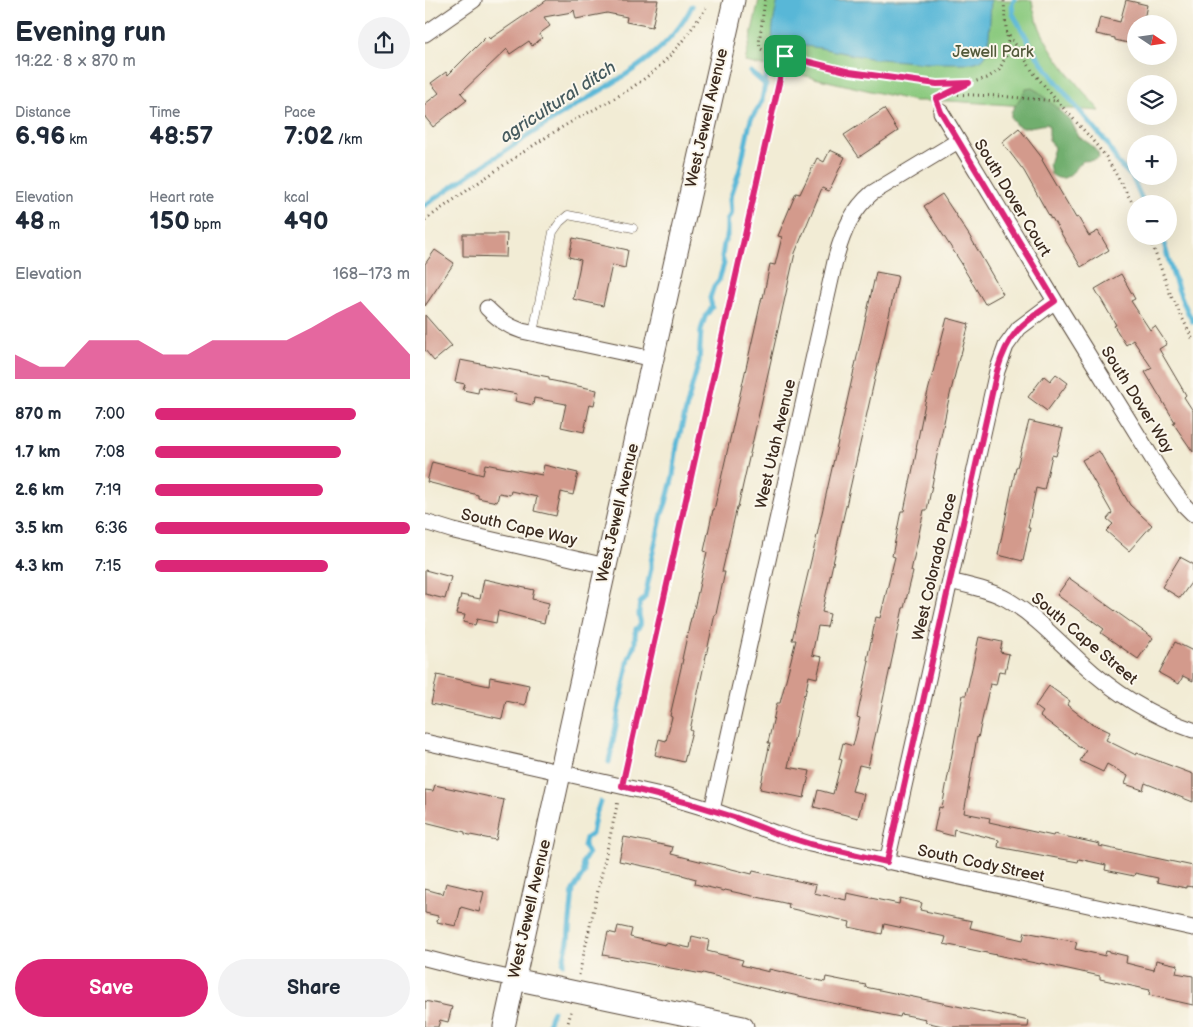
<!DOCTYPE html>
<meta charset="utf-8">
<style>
:root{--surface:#fff;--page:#f2f2f3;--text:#1f2937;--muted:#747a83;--accent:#db2777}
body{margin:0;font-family:"Balsamiq Sans",sans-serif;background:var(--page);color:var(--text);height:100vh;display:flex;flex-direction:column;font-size:19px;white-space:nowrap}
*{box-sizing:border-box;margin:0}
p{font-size:16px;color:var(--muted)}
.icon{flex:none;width:28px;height:28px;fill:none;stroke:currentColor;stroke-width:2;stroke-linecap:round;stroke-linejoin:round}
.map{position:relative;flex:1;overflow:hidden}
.panel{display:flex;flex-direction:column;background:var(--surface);width:425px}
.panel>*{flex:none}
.needle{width:32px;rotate:103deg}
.buttons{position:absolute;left:702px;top:15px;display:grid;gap:10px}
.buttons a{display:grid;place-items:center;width:50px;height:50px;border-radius:50%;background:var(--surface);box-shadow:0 5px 20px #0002;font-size:25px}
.pin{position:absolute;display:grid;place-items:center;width:42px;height:42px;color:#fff;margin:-21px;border-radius:10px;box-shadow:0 2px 8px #0006}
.round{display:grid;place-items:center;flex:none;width:52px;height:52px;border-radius:26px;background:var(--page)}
.head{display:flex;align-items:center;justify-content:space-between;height:85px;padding:0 15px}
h1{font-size:28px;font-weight:600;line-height:38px}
.metrics{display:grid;grid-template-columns:repeat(3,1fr);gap:8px;height:85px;padding:5px 15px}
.metrics div{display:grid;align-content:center}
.metrics b{font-size:25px;font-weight:600}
.metrics small{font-size:14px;font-weight:400}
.metrics p{font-size:14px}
.chart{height:140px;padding:10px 15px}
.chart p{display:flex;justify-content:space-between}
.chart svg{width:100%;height:90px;margin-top:5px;fill:var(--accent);opacity:.7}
.cta{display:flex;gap:10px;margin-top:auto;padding:10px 15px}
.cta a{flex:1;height:58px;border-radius:30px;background:var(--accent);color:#fff;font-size:20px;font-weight:600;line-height:58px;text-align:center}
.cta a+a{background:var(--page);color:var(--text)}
ul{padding:0 15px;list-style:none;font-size:16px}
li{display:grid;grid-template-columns:80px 60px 1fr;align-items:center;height:38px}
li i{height:12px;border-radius:6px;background:var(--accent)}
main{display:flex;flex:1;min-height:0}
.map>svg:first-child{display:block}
</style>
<main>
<section class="panel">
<div class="head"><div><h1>Evening run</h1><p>19:22 · 8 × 870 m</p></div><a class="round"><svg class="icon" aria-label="share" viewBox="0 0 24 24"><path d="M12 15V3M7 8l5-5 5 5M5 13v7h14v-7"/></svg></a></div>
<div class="metrics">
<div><p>Distance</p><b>6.96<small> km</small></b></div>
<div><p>Time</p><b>48:57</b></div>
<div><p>Pace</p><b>7:02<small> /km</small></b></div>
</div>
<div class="metrics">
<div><p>Elevation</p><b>48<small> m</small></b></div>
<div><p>Heart rate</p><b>150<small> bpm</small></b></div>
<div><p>kcal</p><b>490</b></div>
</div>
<div class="chart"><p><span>Elevation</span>168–173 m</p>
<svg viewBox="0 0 160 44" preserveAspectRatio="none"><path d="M0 44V32L10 38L20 38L30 25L40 25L50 25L60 32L70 32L80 25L90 25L100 25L110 25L120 19L130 12L140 6L150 19L160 32V44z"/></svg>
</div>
<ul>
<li><b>870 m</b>7:00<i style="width:79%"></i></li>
<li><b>1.7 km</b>7:08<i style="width:73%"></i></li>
<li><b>2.6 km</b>7:19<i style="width:66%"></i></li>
<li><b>3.5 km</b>6:36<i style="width:100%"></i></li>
<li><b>4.3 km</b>7:15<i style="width:68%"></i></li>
</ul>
<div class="cta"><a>Save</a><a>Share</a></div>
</section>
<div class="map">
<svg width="768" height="1027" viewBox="0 0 768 1027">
<rect width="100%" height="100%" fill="#fbf7ec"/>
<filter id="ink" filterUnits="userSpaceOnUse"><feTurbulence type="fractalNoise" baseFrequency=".02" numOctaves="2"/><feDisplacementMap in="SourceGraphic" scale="10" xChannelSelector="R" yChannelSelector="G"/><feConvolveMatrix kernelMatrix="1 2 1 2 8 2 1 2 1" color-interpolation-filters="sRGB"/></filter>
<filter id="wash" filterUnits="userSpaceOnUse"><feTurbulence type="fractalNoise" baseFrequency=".0096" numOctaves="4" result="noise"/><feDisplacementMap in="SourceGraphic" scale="20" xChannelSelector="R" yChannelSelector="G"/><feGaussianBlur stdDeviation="1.12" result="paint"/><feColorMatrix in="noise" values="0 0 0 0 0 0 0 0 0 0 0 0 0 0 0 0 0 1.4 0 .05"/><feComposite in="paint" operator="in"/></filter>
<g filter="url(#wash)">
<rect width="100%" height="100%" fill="#f2ecd5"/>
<path fill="#8cca80" stroke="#647a4f" d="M 334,0 L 607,0 C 612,42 649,80 675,111 L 525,101 L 489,101 L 320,62 Z"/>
<path fill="#71ae6e" stroke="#566c46" d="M 607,88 L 614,92 L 646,121 L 654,137 L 665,144 L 673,153 L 674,158 L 670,160 L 658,161 C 648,170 641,186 626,174 L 624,164 L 629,148 L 627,144 L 624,140 L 624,127 L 622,124 L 598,128 L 591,125 L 586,118 L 586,112 L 601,89 Z"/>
<path fill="#59b7d7" stroke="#4a707a" d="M 353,0 L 566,0 C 565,11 565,49 560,56 C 557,61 551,62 545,63 L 500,63 L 444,58 L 395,48 L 380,46 L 356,46 L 351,45 L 348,42 C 346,28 350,14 353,0 Z"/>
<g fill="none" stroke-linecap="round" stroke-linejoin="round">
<path stroke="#59b7d7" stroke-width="5" d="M 589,0 L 587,4 L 588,14 L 612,56 L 647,102 L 682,143 L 693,163 L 707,177 L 719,204
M 326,72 L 341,85
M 0,205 C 45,175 90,143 137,114 C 184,84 241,59 267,6
M 737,236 C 745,266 753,295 768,322
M 184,762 L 204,658 L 210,644 L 210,636 L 211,629 C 218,625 215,622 214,615 C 214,611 214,607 215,603 L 220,597 L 226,568 L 226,561 L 237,514 L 241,503 L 248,476 L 252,445 L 267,386 L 274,362 L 276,330 L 280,317 L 287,307 L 285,298 L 289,286 L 294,280 L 299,264 L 297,257 L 299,243 L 302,236 L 302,221 L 306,213 L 305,199 L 315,169 L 324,127 L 326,119 L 333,108 L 337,100 L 344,64 L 351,45
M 138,963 L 143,941 L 148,890 L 159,873 L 158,862 L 163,854 L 159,846 L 161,838 L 167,834 L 170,817 L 175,802
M 122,1027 L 128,1011"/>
</g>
<g id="blocks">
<path fill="#d39a8c" d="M 122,0 L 233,0 L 227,27 L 201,22 L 202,17 L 182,13 L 151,19 L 149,10 L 147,12 L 119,17 L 125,26 L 114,34 L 117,38 L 107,46 L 104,41 L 85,54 L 82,49 L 36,93 L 42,100 L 8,127 L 0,117 L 0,104 L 14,93 L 6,83 L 21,72 L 23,75 L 62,36 L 65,39 Z
M 701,0 L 722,5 L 718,24 L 711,24 L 711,37 L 705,36 L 703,43 L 690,40 L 690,38 L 671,34 L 675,17 L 695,22 Z
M 459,109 L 473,131 L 434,157 L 419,135 Z
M 594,128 L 618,159 L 617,160 L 651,218 L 653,217 L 664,236 L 673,231 L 684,250 L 656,267 L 627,218 L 626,219 L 599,171 L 577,142 Z
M 405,150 L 420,157 L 404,191 L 397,188 L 370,253 L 313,507 L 312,507 L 297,572 L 300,572 L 291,614 L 290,614 L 265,730 L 267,731 L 259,762 L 230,755 L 234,739 L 241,741 L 247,717 L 245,716 L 258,659 L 257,659 L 266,618 L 267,618 L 282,552 L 279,551 L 288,510 L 289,510 L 337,297 L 338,298 L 345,264 L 350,265 L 357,237 L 353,236 L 371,193 L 375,194 L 392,158 L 399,162 Z
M 517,194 L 544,235 L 578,294 L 560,304 L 536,264 L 537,264 L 499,206 Z
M 38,234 L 82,234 L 81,257 L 38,256 Z
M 148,238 L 203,250 L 200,268 L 187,265 L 178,306 L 148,299 L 156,260 L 144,257 Z
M 10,250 L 29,263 L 0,306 L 0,264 Z
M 451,272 L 473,276 L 397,612 L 405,614 L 402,627 L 393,626 L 387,655 L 397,657 L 392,678 L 384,676 L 380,695 L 379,694 L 363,767 L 385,771 L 379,798 L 335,789 L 345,743 L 343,743 L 352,703 L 355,703 L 371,640 L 367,640 L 390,544 Z
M 696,274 L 710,299 L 706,301 L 725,330 L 730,326 L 742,344 L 734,349 L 761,395 L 759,397 L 768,411 L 768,452 L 748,423 L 750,422 L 720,372 L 727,368 L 708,340 L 701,345 L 689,326 L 691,325 L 670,289 Z
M 0,315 L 27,346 L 9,361 L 0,350 Z
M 522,318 L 544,324 L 536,354 L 535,354 L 523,403 L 510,465 L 511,465 L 502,510 L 499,510 L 486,571 L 488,572 L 479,608 L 478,608 L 452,728 L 443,767 L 434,765 L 427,791 L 439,794 L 433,818 L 389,807 L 393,790 L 408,794 L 417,760 L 414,759 L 418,743 L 428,746 L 435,718 L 432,717 L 444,661 L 442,660 L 451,617 L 455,618 L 470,557 L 467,556 L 476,511 L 479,511 L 492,449 L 491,449 L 500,403 Z
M 35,360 L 124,377 L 124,380 L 172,390 L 169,405 L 165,404 L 159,432 L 136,427 L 141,404 L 109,398 L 108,405 L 90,401 L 92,394 L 54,387 L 53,393 L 38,390 L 40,384 L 30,382 Z
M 631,374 L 643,383 L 622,411 L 603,397 L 619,376 L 625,381 Z
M 604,421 L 638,429 L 631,456 L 627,455 L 619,490 L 611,488 L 603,528 L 605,528 L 598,561 L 573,555 L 591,467 L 592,467 Z
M 674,451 L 705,505 L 727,525 L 704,551 L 681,531 L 688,524 L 682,519 L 687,513 L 657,460 Z
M 7,462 L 58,475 L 60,464 L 117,475 L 119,465 L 153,473 L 148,495 L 136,492 L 131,516 L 109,511 L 112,497 L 86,491 L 85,495 L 74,493 L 72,502 L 53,498 L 53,495 L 2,482 Z
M 755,557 L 768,564 L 768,580 L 755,598 L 737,587 Z
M 0,570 L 26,577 L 20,599 L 0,594 Z
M 644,578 L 728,638 L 713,659 L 676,633 L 679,629 L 632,595 Z
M 59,579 L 109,590 L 107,599 L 124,603 L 119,623 L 73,611 L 71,623 L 52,619 L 50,625 L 38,622 L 40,615 L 31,614 L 36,595 L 55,599 Z
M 554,637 L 577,642 L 575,652 L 584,654 L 580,672 L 574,671 L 571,685 L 565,684 L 553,738 L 552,737 L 539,813 L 565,818 L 564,822 L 628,836 L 629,834 L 675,844 L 674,846 L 768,866 L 768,887 L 761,886 L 761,888 L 732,882 L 733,878 L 710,873 L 709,876 L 680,870 L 681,865 L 654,859 L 653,862 L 573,847 L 574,840 L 529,829 L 528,836 L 509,831 L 514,807 L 517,808 L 538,695 L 541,695 Z
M 750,642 L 768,651 L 768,681 L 758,676 L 754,684 L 734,673 Z
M 12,675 L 64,686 L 65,677 L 104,685 L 100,705 L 81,701 L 77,719 L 6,704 Z
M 624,686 L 645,701 L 642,705 L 664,722 L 685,732 L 681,740 L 711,755 L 712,753 L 768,774 L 768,802 L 720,783 L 718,790 L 700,784 L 703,776 L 682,764 L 678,772 L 655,761 L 661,750 L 652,746 L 652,744 L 615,716 L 618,712 L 610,706 Z
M 10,785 L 79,800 L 71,840 L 40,834 L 40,832 L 0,822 L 0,790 L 8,791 Z
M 199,837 L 248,847 L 246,854 L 327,874 L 328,871 L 391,885 L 389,893 L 421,900 L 422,893 L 474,904 L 475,898 L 497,903 L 495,910 L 547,921 L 545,928 L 598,940 L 600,932 L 652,942 L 650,949 L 680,956 L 681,951 L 702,956 L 701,963 L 729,970 L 731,960 L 753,965 L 751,973 L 768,976 L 768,1005 L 724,995 L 725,990 L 675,979 L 675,976 L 616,963 L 615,964 L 519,944 L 521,937 L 459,924 L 457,934 L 424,927 L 425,922 L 363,908 L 364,904 L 300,890 L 299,891 L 270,884 L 271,879 L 257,875 L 257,874 L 194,861 Z
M 21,883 L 59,892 L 54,912 L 36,907 L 31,926 L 12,922 L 13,916 L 0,913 L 0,889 L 18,894 Z
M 193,926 L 207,929 L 205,937 L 240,945 L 241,943 L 265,948 L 267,936 L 284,940 L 282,951 L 318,960 L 316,965 L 344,972 L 344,969 L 400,982 L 401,977 L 441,985 L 440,987 L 604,1021 L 603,1027 L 522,1027 L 500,1022 L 501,1019 L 476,1014 L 475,1017 L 340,989 L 278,973 L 277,974 L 178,955 L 183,932 L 191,934 Z
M 0,1001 L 27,1007 L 23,1022 L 15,1020 L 13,1027 L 0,1027 Z"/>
</g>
</g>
<g filter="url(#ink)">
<use href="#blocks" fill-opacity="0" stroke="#564739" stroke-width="1"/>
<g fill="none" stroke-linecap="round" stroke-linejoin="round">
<defs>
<path id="lane" d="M 108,333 L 128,232 L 135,222 L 143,215 L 208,228"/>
<path id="street" d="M 0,34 L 49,0
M 516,112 L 630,301 L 740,479 L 759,505 L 768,514
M 62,308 C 73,319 82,326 97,331 L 228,359
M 0,522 L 29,531 L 181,566
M 525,581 C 544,586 566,590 583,600 C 610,616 632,640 655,661 C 687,691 726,716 768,730
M 0,742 L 240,796 L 287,810 L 350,833 L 385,844 L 768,928
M 287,810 L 411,257 C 418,232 427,210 447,193 L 533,141
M 462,862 L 572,371 L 581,346 L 594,328 L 630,301
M 0,958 L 47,970 L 89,979"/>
<path id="secondary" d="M 89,979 L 318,1027
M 79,1027 L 181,566 L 309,0"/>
</defs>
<use href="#lane" stroke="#564739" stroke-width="9"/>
<use href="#street" stroke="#564739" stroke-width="17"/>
<use href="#secondary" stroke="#564739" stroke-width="23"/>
<path stroke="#564739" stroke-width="3" stroke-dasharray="1 4" stroke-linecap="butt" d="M 340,0 L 334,43 L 336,49 L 341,52 L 425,72 L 512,84 L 545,83
M 581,32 L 593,48 L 608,72 L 632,101 L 664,136 L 681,157 L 711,209
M 523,94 L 573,96 L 631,101
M 515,97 L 545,83 L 562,78 L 574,70 L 581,56 L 583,44 L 580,19 L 579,0
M 0,220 C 41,191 81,163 123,136 C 158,113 198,98 230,70 C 251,52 266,30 281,8
M 724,236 L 745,293 L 768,340
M 199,773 L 360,56
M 154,975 L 193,801
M 142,1027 L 147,1008"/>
<use href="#lane" stroke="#fff" stroke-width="8"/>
<use href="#street" stroke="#fff" stroke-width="15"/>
<use href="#secondary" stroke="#fff" stroke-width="21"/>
</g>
</g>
<g fill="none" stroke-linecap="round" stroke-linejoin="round" filter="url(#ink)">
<defs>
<path id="route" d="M 360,56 L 425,72 L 512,84 L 544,83 L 511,99 L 516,112 L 630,301 C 597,324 584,331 572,371 L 462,862 L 385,844 L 350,833 L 309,817 L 267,804 L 197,786 Z"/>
</defs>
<use href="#route" stroke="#fff" stroke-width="10"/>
<use href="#route" stroke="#db2777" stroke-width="6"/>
</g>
<g text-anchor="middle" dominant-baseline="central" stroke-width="4" stroke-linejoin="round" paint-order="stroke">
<g font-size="16" fill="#535a3b" stroke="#fbf7ec">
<text x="568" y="52">Jewell Park</text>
</g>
<g font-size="16" fill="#3b2a1e" stroke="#fbf7ec">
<text transform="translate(282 118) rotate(-77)">West Jewell Avenue</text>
<text transform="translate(587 198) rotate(59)">South Dover Court</text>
<text transform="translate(712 400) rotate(58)">South Dover Way</text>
<text transform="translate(351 444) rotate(-77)">West Utah Avenue</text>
<text transform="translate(193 513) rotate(-77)">West Jewell Avenue</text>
<text transform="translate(94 528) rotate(13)">South Cape Way</text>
<text transform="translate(510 567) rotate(-77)">West Colorado Place</text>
<text transform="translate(659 639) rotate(40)">South Cape Street</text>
<text transform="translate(556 864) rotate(12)">South Cody Street</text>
<text transform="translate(105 909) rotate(-77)">West Jewell Avenue</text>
</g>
<g font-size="18" font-style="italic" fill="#465b5f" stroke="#fbf7ec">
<text transform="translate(133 102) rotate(-33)">agricultural ditch</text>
</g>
</g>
</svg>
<div class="buttons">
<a><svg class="needle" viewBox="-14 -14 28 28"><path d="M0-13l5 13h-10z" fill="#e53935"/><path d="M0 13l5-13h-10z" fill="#747a83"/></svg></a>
<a><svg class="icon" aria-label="layers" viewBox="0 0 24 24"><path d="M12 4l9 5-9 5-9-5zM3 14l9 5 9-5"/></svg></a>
<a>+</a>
<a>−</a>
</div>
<div class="pin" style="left:360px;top:56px;background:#1e9e55"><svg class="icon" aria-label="arrive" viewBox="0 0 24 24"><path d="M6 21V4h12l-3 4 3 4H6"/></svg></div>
</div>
</main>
